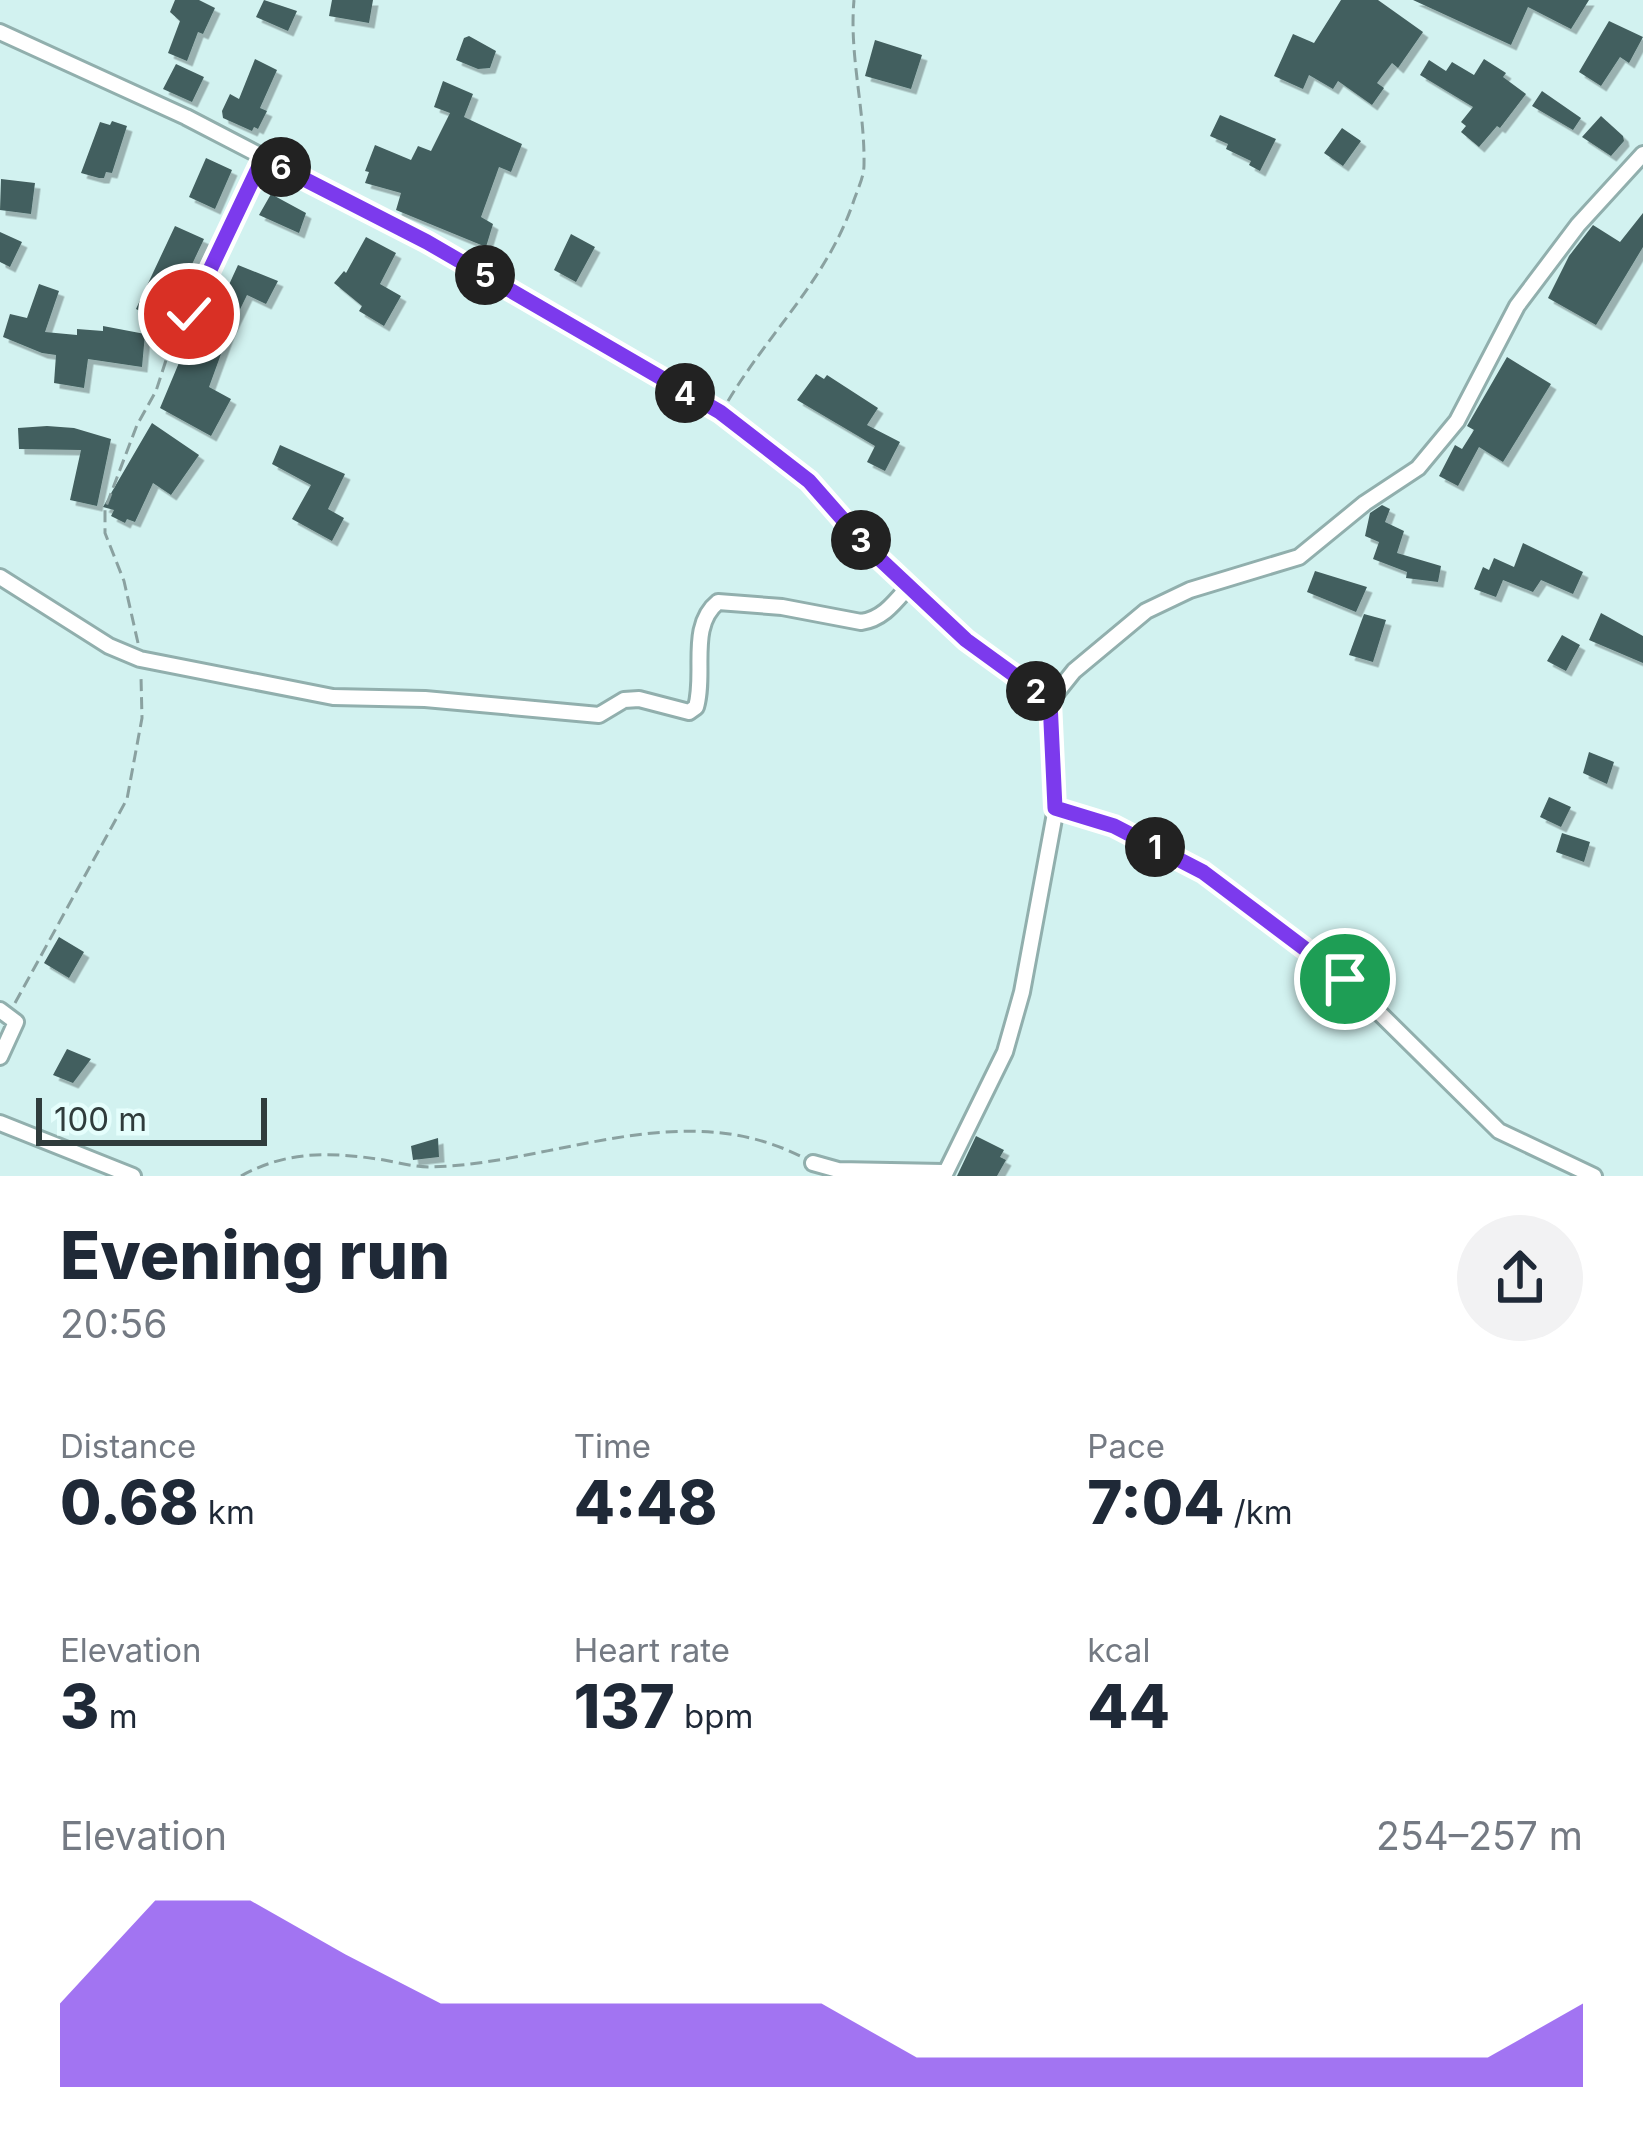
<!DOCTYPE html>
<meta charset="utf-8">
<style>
:root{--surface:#fff;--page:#f2f2f3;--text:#1f2937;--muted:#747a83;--accent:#7c3aed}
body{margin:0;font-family:Inter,sans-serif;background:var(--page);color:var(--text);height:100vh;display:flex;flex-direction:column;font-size:45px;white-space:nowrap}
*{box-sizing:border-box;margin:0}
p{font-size:39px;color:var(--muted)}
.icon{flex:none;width:66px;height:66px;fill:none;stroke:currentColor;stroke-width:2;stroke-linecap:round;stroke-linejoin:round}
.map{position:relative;height:1176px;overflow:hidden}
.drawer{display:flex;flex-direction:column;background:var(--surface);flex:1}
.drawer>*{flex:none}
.scale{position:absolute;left:36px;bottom:30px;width:231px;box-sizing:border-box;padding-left:12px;border:6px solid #303c3c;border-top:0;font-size:33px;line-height:42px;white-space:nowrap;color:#303c3c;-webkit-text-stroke:9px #e5fefc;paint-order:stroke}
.pin{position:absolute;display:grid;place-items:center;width:102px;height:102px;color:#fff;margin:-51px;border:6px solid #fff;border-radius:50%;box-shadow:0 3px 12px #0007}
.km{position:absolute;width:60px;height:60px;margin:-30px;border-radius:50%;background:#222;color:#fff;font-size:33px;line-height:60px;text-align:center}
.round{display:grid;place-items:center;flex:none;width:126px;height:126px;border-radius:63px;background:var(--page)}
.summary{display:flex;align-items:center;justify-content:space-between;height:204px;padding:0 60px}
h1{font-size:66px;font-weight:800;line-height:90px}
.stats{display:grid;grid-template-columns:repeat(3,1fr);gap:18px;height:204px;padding:12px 60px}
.stats div{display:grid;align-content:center}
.stats b{font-size:60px;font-weight:800}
.stats small{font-size:33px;font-weight:400}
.stats p{font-size:33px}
.chart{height:336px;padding:24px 60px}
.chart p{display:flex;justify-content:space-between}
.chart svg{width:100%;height:216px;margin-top:12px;fill:var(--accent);opacity:.7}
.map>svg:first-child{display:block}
</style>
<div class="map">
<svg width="1643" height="1176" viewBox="0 0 1643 1176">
<defs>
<filter id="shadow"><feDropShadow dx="5.5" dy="5.5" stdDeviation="0" flood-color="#0004"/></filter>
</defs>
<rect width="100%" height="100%" fill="#d2f2f0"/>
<path fill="#435f5e" filter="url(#shadow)" d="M 175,0 L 199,0 L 215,8 L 203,34 L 198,32 L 187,61 L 168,53 L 180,21 L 170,12 Z
M 264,0 L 297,11 L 288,31 L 256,17 Z
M 332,0 L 373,0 L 369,23 L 329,16 Z
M 1341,0 L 1378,0 L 1423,32 L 1398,68 L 1392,63 L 1377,83 L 1384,88 L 1372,105 L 1338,81 L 1333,89 L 1309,75 L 1303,89 L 1274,76 L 1293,34 L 1314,43 Z
M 1413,0 L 1589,0 L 1571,29 L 1528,7 L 1511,45 Z
M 1609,21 L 1643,37 L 1629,63 L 1620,57 L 1601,86 L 1579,72 Z
M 469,36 L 496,51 L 490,68 L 478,69 L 456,60 L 464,38 Z
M 875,40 L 922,55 L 911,89 L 865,76 Z
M 255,59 L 277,70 L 260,108 L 267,111 L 258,129 L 254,127 L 252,131 L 223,118 L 222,111 L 230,94 L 239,99 Z
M 1484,59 L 1506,73 L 1503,77 L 1526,94 L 1500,128 L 1497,126 L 1479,147 L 1461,132 L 1466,126 L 1461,122 L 1473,107 L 1420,75 L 1429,60 L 1446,71 L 1452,62 L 1474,75 Z
M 176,64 L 204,77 L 192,102 L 163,89 Z
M 443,81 L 473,94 L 464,117 L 522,144 L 511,172 L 499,167 L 481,217 L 493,224 L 486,247 L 396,210 L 401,193 L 365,183 L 369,172 L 365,171 L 375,145 L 411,160 L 418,146 L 431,151 L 450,113 L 434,107 Z
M 1542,91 L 1581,118 L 1573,130 L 1532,106 Z
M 1220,115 L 1276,139 L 1260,171 L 1249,165 L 1251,161 L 1226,149 L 1228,144 L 1210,136 Z
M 1601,116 L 1623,136 L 1624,141 L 1611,156 L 1582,137 Z
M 112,121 L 127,126 L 112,173 L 106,172 L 104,178 L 99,178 L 81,173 L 100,122 L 110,125 Z
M 1342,128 L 1361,141 L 1343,166 L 1324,153 Z
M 206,158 L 232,170 L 215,209 L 189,197 Z
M 1,179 L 35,183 L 31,214 L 0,210 Z
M 271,194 L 306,213 L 299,233 L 259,215 Z
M 1643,213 L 1643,247 L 1596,325 L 1548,298 L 1569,256 L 1593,225 L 1620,242 Z
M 175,226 L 204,239 L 186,277 L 183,276 L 169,326 L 136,309 Z
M 0,232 L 22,242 L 10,267 L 0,262 Z
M 571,234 L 595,247 L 576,282 L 554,270 Z
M 366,237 L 396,253 L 380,284 L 401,296 L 384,326 L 359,311 L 362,306 L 334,283 L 344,271 L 346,273 Z
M 238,265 L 278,281 L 266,304 L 247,295 L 229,332 L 209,387 L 231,399 L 211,436 L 160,408 L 207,296 L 221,302 Z
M 39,284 L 59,291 L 45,332 L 77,335 L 77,329 L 103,331 L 103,326 L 145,334 L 142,367 L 88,359 L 84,388 L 54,383 L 56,355 L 42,353 L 3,337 L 10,314 L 27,318 Z
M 1507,357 L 1551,384 L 1503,462 L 1479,447 L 1458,486 L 1439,476 L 1455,445 L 1462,449 L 1474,430 L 1467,426 Z
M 816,374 L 824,379 L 827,375 L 878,408 L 867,425 L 900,442 L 885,471 L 867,462 L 875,446 L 797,400 Z
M 152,423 L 199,455 L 171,495 L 153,483 L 135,522 L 127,519 L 125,523 L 111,516 L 114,510 L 103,507 Z
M 47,426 L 74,428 L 111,439 L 97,506 L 70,500 L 81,450 L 19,449 L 18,428 Z
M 280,445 L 345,474 L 328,509 L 344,518 L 332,541 L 292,519 L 311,485 L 272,464 Z
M 1382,505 L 1390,509 L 1385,522 L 1404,531 L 1397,553 L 1441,566 L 1438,582 L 1406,578 L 1407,572 L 1373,559 L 1379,542 L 1365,536 L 1370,513 Z
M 1523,543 L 1583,572 L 1573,594 L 1541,580 L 1533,592 L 1503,580 L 1496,597 L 1474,589 L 1483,567 L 1489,570 L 1494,558 L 1514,567 Z
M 1315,571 L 1367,587 L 1356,612 L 1307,592 Z
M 1601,613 L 1643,636 L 1643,663 L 1589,640 Z
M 1364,614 L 1386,620 L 1373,662 L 1349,655 Z
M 1562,635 L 1580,645 L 1566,671 L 1547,661 Z
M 1589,752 L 1614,762 L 1607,784 L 1583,773 Z
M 1549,797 L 1571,807 L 1561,827 L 1540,817 Z
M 1562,833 L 1590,842 L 1584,862 L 1556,852 Z
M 59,937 L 84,952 L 69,978 L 44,963 Z
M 67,1049 L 91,1059 L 73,1083 L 53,1075 Z
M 976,1136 L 1004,1150 L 1000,1157 L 1006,1160 L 997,1176 L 957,1176 Z
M 438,1138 L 439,1157 L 413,1160 L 411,1146 Z"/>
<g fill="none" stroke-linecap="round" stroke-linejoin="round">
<defs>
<path id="minor" d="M 0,32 L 186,117 L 427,242 L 720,412 L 809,481 L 868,548 L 966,640 L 1050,701
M 0,577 L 109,646 L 140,659 L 333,697 L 425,699 L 599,715 L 624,700 L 639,699 L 689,712 L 696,707 C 706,673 688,626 718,602 L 782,607 L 861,622 C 883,619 895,602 909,586
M 1056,808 L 1114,826 L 1203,872 L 1345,979 L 1499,1131 L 1594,1176
M 0,1010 L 16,1022 L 0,1057
M 0,1123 L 133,1176
M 813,1163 L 838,1170 L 943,1172
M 944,1176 L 1005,1052 L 1022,992 L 1056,808 L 1050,701 L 1074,671 L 1146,611 L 1190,590 L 1299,557 L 1365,503 L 1418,468 L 1457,421 L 1517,306 L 1578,225 L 1643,154"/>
</defs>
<use href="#minor" stroke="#91afad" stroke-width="20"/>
<path stroke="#8aa1a0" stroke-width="3" stroke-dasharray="12 6" stroke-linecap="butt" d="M 728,401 C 770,331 828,278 854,200 C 858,189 864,176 864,165 C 865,109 849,56 854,0
M 138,643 L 124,581 L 105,533 L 105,509 L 137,425 L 156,391 L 169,351 L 257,170
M 15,1003 L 127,799 L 142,718 L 141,677
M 241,1176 C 288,1150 332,1152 384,1160 C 399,1163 415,1167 430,1167 C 555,1164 681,1095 802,1157"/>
<use href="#minor" stroke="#fff" stroke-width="14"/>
</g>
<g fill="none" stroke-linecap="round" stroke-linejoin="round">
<defs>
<path id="route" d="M 189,314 L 263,158 L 427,242 L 720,412 L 809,481 L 868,548 L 966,640 L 1050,701 L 1055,808 L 1114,826 L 1203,872 L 1345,979"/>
</defs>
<use href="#route" stroke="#fff" stroke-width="24"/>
<use href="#route" stroke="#7c3aed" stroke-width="15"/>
</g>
</svg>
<div class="scale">100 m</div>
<div class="pin" style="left:1345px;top:979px;background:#1e9e55"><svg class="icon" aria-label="arrive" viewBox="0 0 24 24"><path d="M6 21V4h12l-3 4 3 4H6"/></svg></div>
<div class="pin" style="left:189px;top:314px;background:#d93025"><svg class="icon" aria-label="check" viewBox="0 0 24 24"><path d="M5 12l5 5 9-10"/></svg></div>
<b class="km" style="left:1155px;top:847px">1</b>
<b class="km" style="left:1036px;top:691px">2</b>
<b class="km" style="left:861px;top:540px">3</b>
<b class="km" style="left:685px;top:393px">4</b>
<b class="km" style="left:485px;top:275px">5</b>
<b class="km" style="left:281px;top:167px">6</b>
</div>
<section class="drawer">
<div class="summary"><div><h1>Evening run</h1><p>20:56</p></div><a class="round"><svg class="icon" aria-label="share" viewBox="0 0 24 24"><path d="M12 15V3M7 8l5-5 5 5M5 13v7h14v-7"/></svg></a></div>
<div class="stats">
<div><p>Distance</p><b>0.68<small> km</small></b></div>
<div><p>Time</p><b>4:48</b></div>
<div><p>Pace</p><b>7:04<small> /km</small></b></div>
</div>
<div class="stats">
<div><p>Elevation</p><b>3<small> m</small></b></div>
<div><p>Heart rate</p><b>137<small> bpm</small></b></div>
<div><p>kcal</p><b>44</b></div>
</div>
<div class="chart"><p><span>Elevation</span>254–257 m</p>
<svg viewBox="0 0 160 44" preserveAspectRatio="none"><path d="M0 44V27L10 6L20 6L30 17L40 27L50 27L60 27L70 27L80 27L90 38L100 38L110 38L120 38L130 38L140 38L150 38L160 27V44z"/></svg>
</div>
</section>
